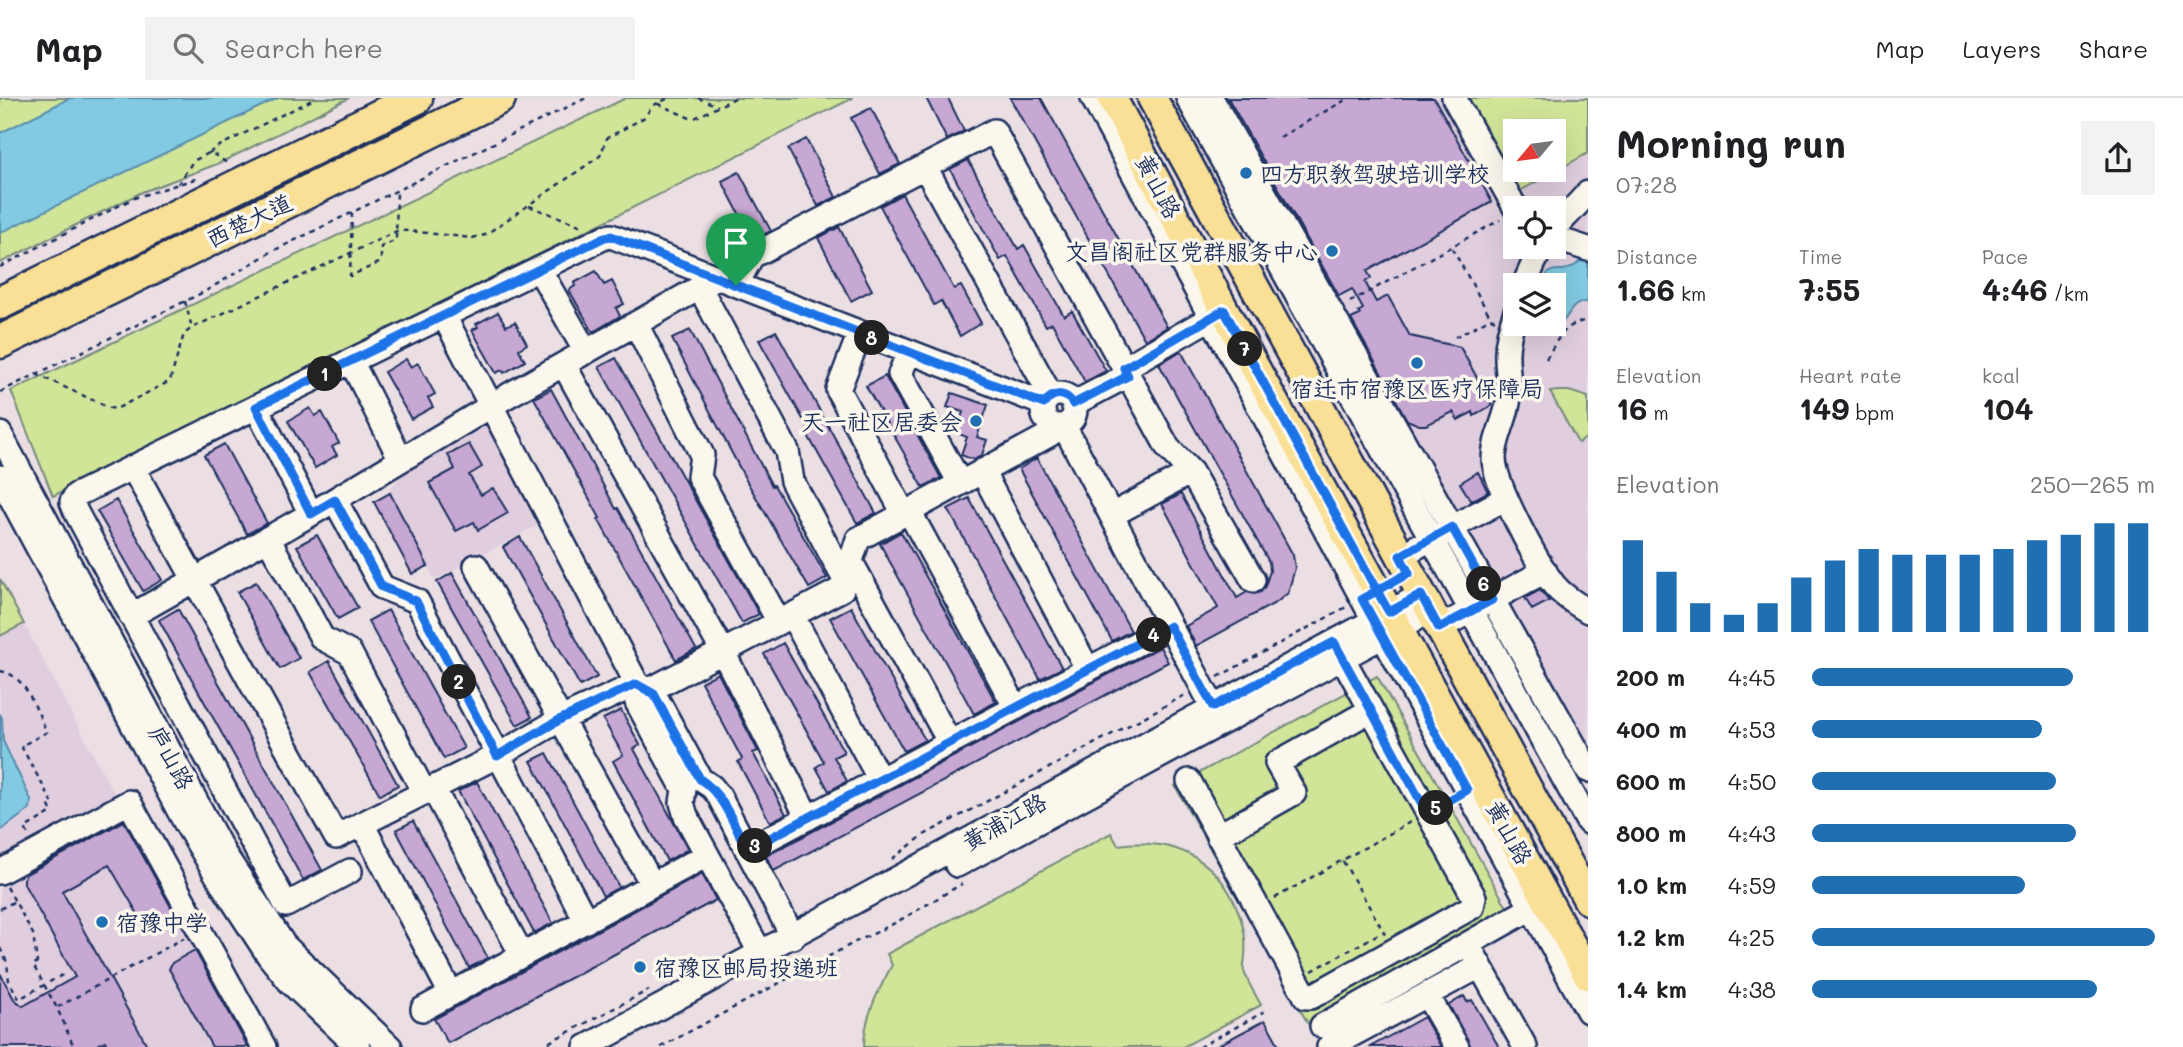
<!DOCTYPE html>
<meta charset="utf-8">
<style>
:root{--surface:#fff;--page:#f2f2f2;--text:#202124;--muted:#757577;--line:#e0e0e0;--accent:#1f6fb2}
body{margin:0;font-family:Mali,"LXGW WenKai TC",sans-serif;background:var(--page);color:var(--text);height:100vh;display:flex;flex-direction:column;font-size:26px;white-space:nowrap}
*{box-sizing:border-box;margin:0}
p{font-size:23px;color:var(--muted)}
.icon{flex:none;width:38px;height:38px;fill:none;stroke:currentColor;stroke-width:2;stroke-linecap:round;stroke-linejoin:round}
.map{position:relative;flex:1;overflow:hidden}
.panel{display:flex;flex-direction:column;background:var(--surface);width:595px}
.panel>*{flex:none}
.needle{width:46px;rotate:241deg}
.tools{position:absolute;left:1503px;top:21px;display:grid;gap:14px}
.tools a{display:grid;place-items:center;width:63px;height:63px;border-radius:0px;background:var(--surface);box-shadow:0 7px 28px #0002;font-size:35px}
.pin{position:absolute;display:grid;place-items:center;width:60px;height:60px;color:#fff;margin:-72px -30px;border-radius:50% 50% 50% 0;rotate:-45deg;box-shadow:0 0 7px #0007}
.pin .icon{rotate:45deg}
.km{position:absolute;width:35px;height:35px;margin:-18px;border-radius:50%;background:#222;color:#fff;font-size:19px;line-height:35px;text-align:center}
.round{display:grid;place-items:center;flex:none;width:74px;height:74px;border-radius:0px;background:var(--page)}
.overview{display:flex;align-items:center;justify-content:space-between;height:119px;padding:0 28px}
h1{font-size:38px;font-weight:700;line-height:52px}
.metrics{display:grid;grid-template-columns:repeat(3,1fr);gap:10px;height:119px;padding:7px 28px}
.metrics div{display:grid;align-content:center}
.metrics b{font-size:30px;font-weight:700}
.metrics small{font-size:19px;font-weight:400}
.metrics p{font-size:19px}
.chart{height:196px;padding:14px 28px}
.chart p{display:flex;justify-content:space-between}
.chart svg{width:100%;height:126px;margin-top:7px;stroke:var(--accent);stroke-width:6}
ul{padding:0 28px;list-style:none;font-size:23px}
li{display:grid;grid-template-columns:112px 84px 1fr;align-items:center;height:52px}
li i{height:18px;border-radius:9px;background:var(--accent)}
header{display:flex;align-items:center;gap:42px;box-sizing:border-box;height:98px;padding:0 35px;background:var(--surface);border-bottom:2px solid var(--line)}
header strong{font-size:33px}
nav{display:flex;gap:38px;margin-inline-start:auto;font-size:24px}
.search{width:490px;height:63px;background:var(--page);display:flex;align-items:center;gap:18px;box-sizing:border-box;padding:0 24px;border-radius:0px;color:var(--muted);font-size:26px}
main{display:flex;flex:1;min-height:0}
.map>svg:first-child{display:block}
</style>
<header>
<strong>Map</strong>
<div class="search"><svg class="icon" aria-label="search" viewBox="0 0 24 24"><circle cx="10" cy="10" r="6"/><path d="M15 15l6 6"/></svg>Search here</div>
<nav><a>Map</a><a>Layers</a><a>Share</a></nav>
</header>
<main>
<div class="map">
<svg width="1588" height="949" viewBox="0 0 1588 949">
<rect width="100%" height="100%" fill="#ebdfe4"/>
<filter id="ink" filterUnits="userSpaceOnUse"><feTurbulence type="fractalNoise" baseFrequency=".0143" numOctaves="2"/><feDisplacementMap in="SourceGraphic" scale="14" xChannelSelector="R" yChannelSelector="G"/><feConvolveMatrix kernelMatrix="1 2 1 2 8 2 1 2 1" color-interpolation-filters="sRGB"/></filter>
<g filter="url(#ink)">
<path fill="#e0cedf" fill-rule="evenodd" d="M 1199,0 L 1588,0 L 1588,687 ZM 1516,33 L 1554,33 L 1554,72 L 1516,72 ZM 1516,110 L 1554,110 L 1554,149 L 1516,149 ZM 1516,187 L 1554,187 L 1554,226 L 1516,226 Z
M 492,325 L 544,424 L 435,482 L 388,393 L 414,365 Z
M 24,526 L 116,699 L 132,692 L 273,949 L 0,949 L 0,538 Z"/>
<path fill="#d1e599" stroke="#768a7c" stroke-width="2" fill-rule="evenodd" d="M 0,0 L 349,0 L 220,65 L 142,94 L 0,165 Z
M 626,0 L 853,0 L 53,398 L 11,293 Z
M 1467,0 L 1588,0 L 1588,55 L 1520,93 ZM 1516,33 L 1554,33 L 1554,72 L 1516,72 Z
M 1558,293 L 1569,293 L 1588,299 L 1588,339 L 1578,345 L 1550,294 Z
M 0,481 L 24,526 L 0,538 Z
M 1377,578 L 1517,827 L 1315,938 L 1175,688 Z
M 1111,735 L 1118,747 C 1178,739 1225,764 1242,825 C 1245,835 1246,846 1245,857 C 1245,862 1243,868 1244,873 C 1247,884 1256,897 1261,907 L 1183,949 L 864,949 C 864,919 878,893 892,867 L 887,856 Z"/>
<path fill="#81cae1" stroke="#588cad" stroke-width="2" d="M 70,0 L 278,0 L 0,135 L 0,35 Z
M 1588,154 L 1588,204 C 1571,203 1570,218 1559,228 L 1551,230 L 1545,226 L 1554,226 L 1554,187 L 1545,187 L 1547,176 C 1554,171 1555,172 1563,172 C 1574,171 1583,161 1588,154 Z
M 0,616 L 2,620 L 3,643 L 31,702 L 30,711 L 0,733 Z"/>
<path fill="#c7a8d3" stroke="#1b2f5e" stroke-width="2" d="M 926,0 L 948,0 L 964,33 L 947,42 Z
M 1010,0 L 1041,0 L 1167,229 L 1145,242 Z
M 1228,0 L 1434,0 L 1492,104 L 1367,173 L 1371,180 L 1365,184 L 1376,204 L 1388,198 L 1410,238 L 1460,249 L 1492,307 L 1474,318 L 1473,314 L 1458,322 L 1453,314 L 1426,327 L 1419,327 L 1407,322 L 1351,221 L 1360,217 L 1358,214 L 1363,211 L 1352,191 L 1339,198 Z
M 871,10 L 900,66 L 880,76 L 851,20 Z
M 806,41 L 836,99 L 818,108 L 788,51 Z
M 968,62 L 1018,151 L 1024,147 L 1064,218 L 1072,213 L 1106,273 L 1085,284 L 1052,225 L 1046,228 L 1007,158 L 1000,162 L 950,71 Z
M 739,74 L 771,133 L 753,142 L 722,83 Z
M 902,96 L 954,191 L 961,188 L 981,225 L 960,238 L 941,203 L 934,207 L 880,108 Z
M 839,129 L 872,192 L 851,203 L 818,140 Z
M 596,173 L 604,187 L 612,183 L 624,206 L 616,210 L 620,218 L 593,234 L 569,192 L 575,188 L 574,185 Z
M 498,214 L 506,228 L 515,224 L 527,246 L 519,251 L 525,263 L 504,275 L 502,272 L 496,275 L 472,232 L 478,229 L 476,226 Z
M 690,232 L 772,388 L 774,387 L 827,480 L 809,490 L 746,382 L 672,241 Z
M 776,233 L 876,415 L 857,425 L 806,334 L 809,332 L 759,242 Z
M 1181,253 L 1293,457 L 1295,470 L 1288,495 L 1277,504 L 1196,548 L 1186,528 L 1218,510 L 1162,406 L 1181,396 L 1237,500 L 1247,494 L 1254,496 L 1261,494 L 1265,488 L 1270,473 L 1269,464 L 1159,266 Z
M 616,260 L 759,516 L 742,525 L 599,269 Z
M 406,261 L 411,269 L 418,265 L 435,296 L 428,300 L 433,309 L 411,321 L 384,274 Z
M 885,278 L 941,380 L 923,389 L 866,288 Z
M 551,291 L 616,411 L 618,410 L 696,551 L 676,562 L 598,421 L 600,420 L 534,300 Z
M 952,295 L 988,307 L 977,339 L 987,342 L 982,357 L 974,362 L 961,357 L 967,339 L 956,335 L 963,314 L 947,309 Z
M 310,310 L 315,318 L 322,314 L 339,345 L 332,349 L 337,357 L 315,370 L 288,323 Z
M 224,346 L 267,425 L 247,436 L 204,357 Z
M 469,346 L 482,369 L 469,377 L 481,397 L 493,390 L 508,415 L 478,432 L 474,424 L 456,433 L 429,385 L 455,371 L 448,357 Z
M 1037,360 L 1131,533 L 1112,543 L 1019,371 Z
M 1478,374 L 1488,394 L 1471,403 L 1460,385 Z
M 390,395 L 428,468 L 412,476 L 374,404 Z
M 969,400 L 1062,570 L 1040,581 L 948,411 Z
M 116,402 L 162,482 L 143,493 L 97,413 Z
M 901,434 L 996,604 L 974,616 L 880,446 Z
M 317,437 L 358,510 L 338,521 L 297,448 Z
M 520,439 L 597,579 L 580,588 L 503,449 Z
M 452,475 L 532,619 L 517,627 L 437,484 Z
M 256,484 L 299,560 L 280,571 L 237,494 Z
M 1540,492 L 1549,503 L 1532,512 L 1525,500 Z
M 851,509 L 925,642 L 904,653 L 830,520 Z
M 178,511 L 322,772 L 303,782 L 159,522 Z
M 388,512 L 464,650 L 444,661 L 368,523 Z
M 783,545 L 844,654 L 834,659 L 847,683 L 829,693 L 816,669 L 824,664 L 764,556 Z
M 1160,549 L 1168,564 L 774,773 L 766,758 Z
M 329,563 L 398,687 L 380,697 L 310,574 Z
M 718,575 L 758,653 L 753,655 L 786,716 L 770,724 L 738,664 L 742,661 L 701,584 Z
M 621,612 L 640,647 L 634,651 L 688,751 L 667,763 L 613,663 L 623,657 L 603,621 Z
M 547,655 L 619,789 L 603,798 L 531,663 Z
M 477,684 L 553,825 L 534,835 L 458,693 Z
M 124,723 L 177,820 L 174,823 L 154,833 L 148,833 L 109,767 L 62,793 L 148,949 L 108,949 L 105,943 L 94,949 L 0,949 L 0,875 L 14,901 L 23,908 L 75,879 L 24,786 L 24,780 L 26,776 Z
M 413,723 L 488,860 L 469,870 L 396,732 Z
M 702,776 L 716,802 L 448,945 L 434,921 Z
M 193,853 L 196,854 L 248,949 L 212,949 L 169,871 L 172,865 Z
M 1464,898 L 1467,904 L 1472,902 L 1499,949 L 1471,949 L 1449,907 Z
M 1424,919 L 1441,949 L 1370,949 Z
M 1265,922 L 1280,949 L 1215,949 Z"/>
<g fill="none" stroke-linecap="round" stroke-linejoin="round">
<defs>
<path id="minor" d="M 1093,0 L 1374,522 L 1588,913
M 1188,0 L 1588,724
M 1211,0 L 1588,672
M 1454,0 L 1516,111
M 925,69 L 1051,298
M 1554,131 L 1588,95
M 1554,140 L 1588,151
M 539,171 L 586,254
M 736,187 L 752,158 L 994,33 L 1168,350 L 1191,374 L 1253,482
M 1524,187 L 1541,149
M 700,190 L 787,353 L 792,383 L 845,482
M 1516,213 C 1511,228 1506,244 1507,260 C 1507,273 1510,285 1509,298 C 1508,319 1494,339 1494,361 C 1495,388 1537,465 1554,487 C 1563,498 1576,506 1588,513
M 636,226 L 702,357 L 699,379 L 779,524
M 860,235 L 838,292 L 904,416
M 909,254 L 900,276 L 960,385
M 351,263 L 401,362
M 564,267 L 723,554 L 808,720
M 1124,270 L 1224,212
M1043 312a16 16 0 1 1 32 0a16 16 0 1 1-32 0Z
M 1073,306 L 1128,277
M 256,309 L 311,416
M 1064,328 L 1213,609
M 0,336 L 223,754 L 284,847 L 390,949
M 133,370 L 336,739 L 497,658 L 561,621 L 637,586 L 444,218
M 982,373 L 1088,572
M 0,379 L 184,722 L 224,789 L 269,858 L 290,884 L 358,949
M 335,402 L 382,489 L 417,503 L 586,823
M 909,413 L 1016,610
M 1112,417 L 1191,374
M 268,440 L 322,540 L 350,555 L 424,694
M 1400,458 L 1506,400
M 851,464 L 950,645
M 476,468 L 652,786
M 792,517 L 880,682
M 131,518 L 311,416 L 509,297 L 717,180
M 1439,530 L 1545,473
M 648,593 L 842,491 L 858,441 L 1049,337 L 1059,329
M 1189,683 L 1306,899 L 1311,899 L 1472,809 L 1474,799 L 1336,548
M 433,690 L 522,857
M 362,726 L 451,896
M 1218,738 L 1294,695 L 1277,665 L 1371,612
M 747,752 L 1170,528
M 957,767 L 1430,513
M 350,773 L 286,807 L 76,414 L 72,404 L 76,397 L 605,139 L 611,138 L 1044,306
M 0,774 L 129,704 L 264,949
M 761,856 L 686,718 L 682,705 L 684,691 L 637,604 L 637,586 L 654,596 L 700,681 L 712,689 L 719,698 L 793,839
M 1474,857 L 1525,949
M 1427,897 L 1457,949
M 423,911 L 707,757
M 1322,928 L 1544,803
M 586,949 L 1421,497
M 1329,949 L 1480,868"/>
<path id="major" d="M 1112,0 L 1252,264 L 1588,877
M 1152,0 L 1588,802"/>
<path id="highway" d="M 0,205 L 416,0
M 0,244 L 499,0"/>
</defs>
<use href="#minor" stroke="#1b2f5e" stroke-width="28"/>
<use href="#major" stroke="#1b2f5e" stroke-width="33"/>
<use href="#highway" stroke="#1b2f5e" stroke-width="37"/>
<path stroke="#1b2f5e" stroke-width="2.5" stroke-dasharray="5 5" stroke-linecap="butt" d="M 698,0 L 718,8
M 658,6 L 690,20 L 695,20 L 735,0
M 1280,39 L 1349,0
M 209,55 L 219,48 L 316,0
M 178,86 L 193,63 L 209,55 L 217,58 L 228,66
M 529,108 L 585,129
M 352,115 L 350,178 L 381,164 L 381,149 L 396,142 L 397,92
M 1452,150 L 1491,220 L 1495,222
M 0,169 L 134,100 L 198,80
M 185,203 L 192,230
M 1350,204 L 1500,122
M 1455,239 L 1491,220
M 1546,261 C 1559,240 1562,227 1588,222
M 36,276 L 110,310 L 116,311 L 170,283 L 184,236 L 192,230 L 399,132 L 472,140 L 485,137 L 600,58 L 607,40 L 645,19 L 652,8 L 669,0
M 0,294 L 204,194 L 271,154 L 586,0
M 0,573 C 26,576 36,613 47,634 L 21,648 L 52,704 L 48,706 L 52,714 L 25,730 L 28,736 L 24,738
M 1218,579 L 1348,508
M 892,761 L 924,737 L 1185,597
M 1343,763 L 1385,836
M 7,789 L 33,836 L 37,864 L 33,867 L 57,910 L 74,949
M 1275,800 L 1412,723
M 0,811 L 15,803
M 0,850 L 7,864 L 9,883 L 19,901 L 64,876
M 1312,873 L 1382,834
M 58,909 L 184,840
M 540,949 L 649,892
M 661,949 L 859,842 C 896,827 928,805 962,786
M 1199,949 L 1264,914"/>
<use href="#minor" stroke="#fbf7ec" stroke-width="23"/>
<use href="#major" stroke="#fadf96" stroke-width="28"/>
<use href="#highway" stroke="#fadf96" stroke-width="32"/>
</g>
</g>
<g fill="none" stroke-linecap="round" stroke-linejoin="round" filter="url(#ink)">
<defs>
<path id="route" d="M 736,187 L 611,138 L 605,139 L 256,309 L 311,416 L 335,402 L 382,489 L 416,503 L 497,658 L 561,621 L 636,586 L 654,596 L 700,681 C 724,697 734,727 747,752 L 1170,528 L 1213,609 L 1334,544 L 1427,715 L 1467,692 L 1362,501 L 1409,475 L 1400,458 L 1452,429 L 1492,502 L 1439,530 L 1421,497 L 1389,514 L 1377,493 L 1224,212 L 1124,270 L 1128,278 L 1073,306 C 1065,293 1052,294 1044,306 L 736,187"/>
</defs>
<use href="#route" stroke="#fff" stroke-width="14"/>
<use href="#route" stroke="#1a73e8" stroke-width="9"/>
</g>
<g fill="#1f6fb2" stroke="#fbf7ec" stroke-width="2.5">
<circle cx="1246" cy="75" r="7"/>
<circle cx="1332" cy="153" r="7"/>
<circle cx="1417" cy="265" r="7"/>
<circle cx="976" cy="323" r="7"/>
<circle cx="102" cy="824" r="7"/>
<circle cx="640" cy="869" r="7"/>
</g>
<g text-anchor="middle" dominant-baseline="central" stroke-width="7" stroke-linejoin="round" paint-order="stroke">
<g font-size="23" fill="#1b2f5e" stroke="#fbf7ec" text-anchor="start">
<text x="1260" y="75">四方职教驾驶培训学校</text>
<text x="1318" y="153" text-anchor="end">文昌阁社区党群服务中心</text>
<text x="1417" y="290" text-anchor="middle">宿迁市宿豫区医疗保障局</text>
<text x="962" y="323" text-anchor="end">天一社区居委会</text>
<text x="116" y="824">宿豫中学</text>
<text x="654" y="869">宿豫区邮局投递班</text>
</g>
<g font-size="23" fill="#1b2f5e" stroke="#fbf7ec">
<text transform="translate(1159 88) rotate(62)">黄山路</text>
<text transform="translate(249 122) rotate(-26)">西楚大道</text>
<text transform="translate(172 659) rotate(62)">庐山路</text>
<text transform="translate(1004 723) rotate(-29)">黄浦江路</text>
<text transform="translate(1510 734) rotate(61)">黄山路</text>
</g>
</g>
</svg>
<div class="tools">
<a><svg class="needle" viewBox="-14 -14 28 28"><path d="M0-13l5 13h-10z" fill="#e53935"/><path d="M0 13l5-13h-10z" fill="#757577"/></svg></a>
<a><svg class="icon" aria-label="locate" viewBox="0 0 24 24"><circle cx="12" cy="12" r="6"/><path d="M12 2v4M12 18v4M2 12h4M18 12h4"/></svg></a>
<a><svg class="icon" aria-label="layers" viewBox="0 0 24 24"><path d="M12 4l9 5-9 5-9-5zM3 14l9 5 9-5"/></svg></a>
</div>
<div class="pin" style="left:736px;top:187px;background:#1e9e55"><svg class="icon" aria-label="arrive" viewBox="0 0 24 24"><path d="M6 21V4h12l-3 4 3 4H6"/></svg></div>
<b class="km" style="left:325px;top:276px">1</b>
<b class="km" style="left:459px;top:584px">2</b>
<b class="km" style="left:755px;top:748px">3</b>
<b class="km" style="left:1154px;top:537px">4</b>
<b class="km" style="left:1436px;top:710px">5</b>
<b class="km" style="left:1484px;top:486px">6</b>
<b class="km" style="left:1245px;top:251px">7</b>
<b class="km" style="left:872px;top:240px">8</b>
</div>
<section class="panel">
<div class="overview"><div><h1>Morning run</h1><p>07:28</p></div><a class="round"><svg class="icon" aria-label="share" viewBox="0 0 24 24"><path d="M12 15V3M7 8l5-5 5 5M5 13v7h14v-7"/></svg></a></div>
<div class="metrics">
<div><p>Distance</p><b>1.66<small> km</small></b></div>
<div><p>Time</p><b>7:55</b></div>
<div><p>Pace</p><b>4:46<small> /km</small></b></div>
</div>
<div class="metrics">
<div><p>Elevation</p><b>16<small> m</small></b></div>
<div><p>Heart rate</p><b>149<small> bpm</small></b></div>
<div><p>kcal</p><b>104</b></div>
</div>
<div class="chart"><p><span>Elevation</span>250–265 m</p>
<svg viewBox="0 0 160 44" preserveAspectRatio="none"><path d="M5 44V12M15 44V23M25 44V34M35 44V38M45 44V34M55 44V25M65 44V19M75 44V15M85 44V17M95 44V17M105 44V17M115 44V15M125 44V12M135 44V10M145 44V6M155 44V6"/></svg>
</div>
<ul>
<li><b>200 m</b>4:45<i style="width:76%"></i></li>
<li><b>400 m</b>4:53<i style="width:67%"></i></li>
<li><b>600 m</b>4:50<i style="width:71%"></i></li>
<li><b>800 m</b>4:43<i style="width:77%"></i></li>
<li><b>1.0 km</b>4:59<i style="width:62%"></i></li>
<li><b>1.2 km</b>4:25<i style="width:100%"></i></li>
<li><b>1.4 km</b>4:38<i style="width:83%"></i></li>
</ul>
</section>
</main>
